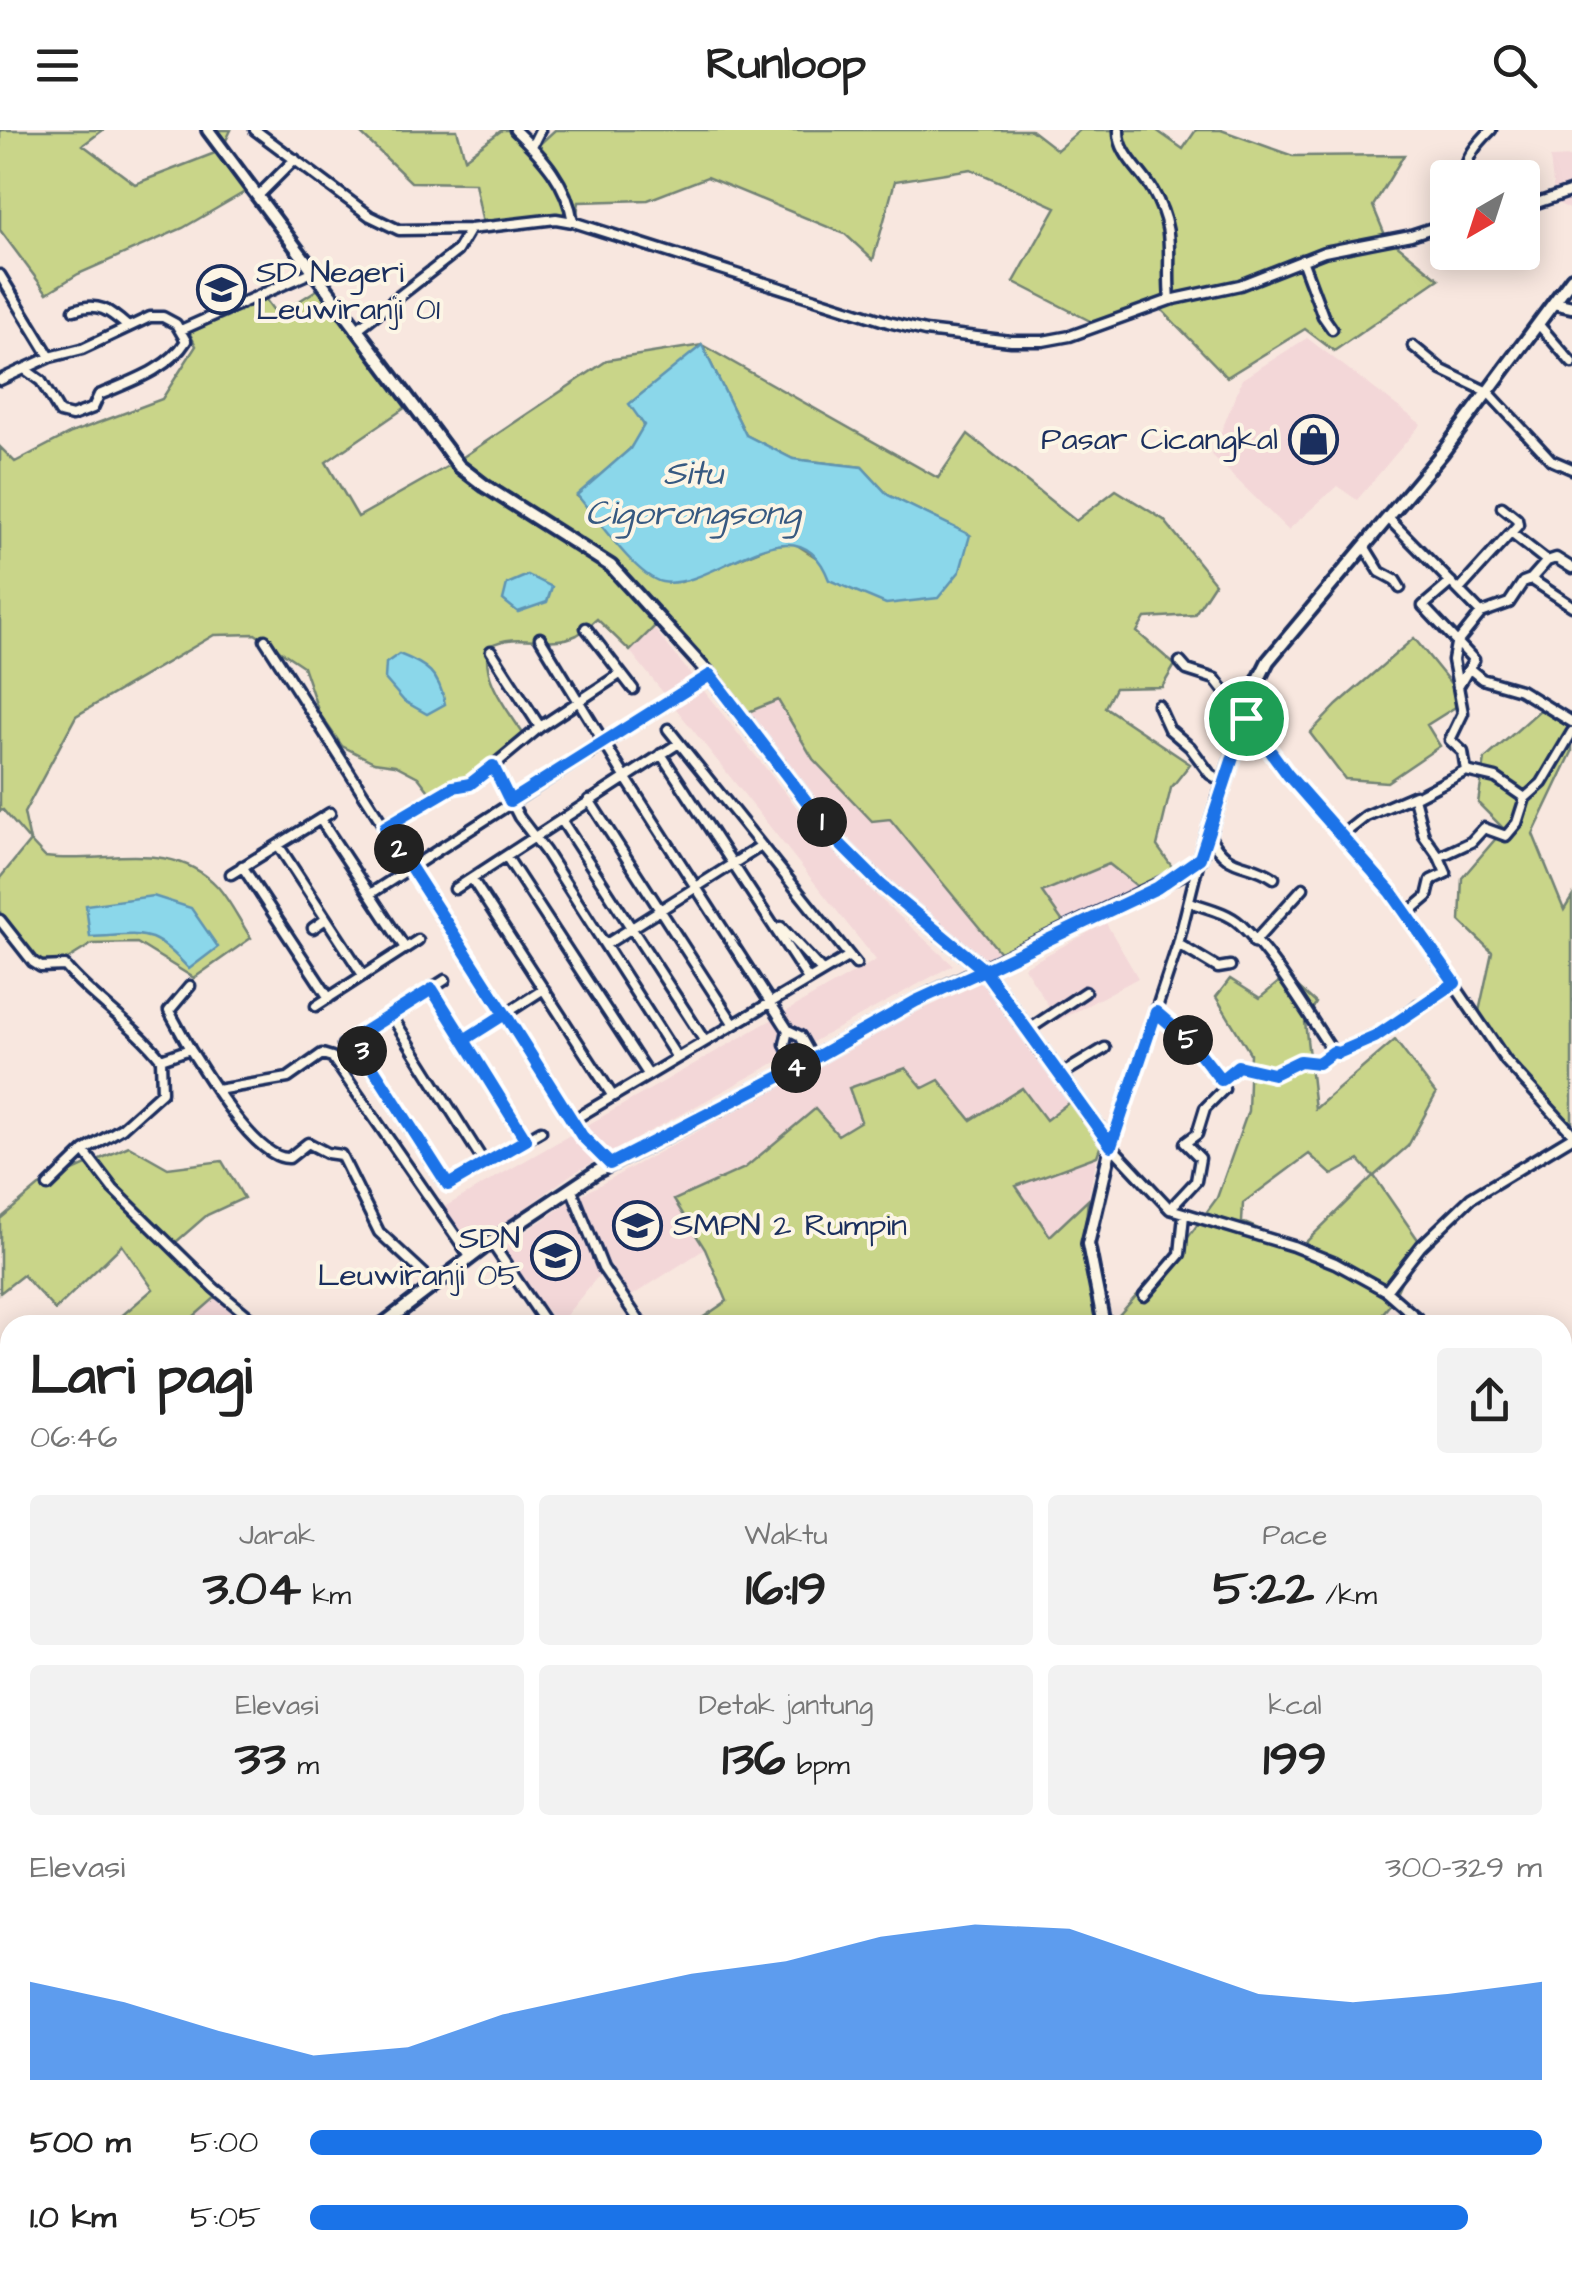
<!DOCTYPE html>
<html lang="id">
<meta charset="utf-8">
<style>
:root{--surface:#fff;--page:#f2f2f2;--text:#222;--muted:#767676;--accent:#1a73e8}
body{margin:0;font-family:"Architects Daughter",sans-serif;background:var(--page);color:var(--text);height:100vh;display:flex;flex-direction:column;font-size:38px;white-space:nowrap}
*{box-sizing:border-box;margin:0}
p{font-size:32px;color:var(--muted)}
.icon{flex:none;width:55px;height:55px;fill:none;stroke:currentColor;stroke-width:2;stroke-linecap:round;stroke-linejoin:round}
.map{position:relative;flex:1;overflow:hidden}
.details{position:absolute;left:0px;top:1185px;width:1572px;height:960px;display:flex;flex-direction:column;background:var(--surface);border-radius:30px 30px 0 0;box-shadow:0 5px 25px #0003}
.details>*{flex:none}
.needle{width:65px;rotate:219deg}
.fabs{position:absolute;left:1430px;top:30px;display:grid;gap:20px}
.fabs a{display:grid;place-items:center;width:110px;height:110px;border-radius:10px;background:var(--surface);box-shadow:0 5px 25px #0003;font-size:50px}
.pin{position:absolute;display:grid;place-items:center;width:85px;height:85px;color:#fff;margin:-42px;border:5px solid #fff;border-radius:50%;box-shadow:0 2px 10px #0007}
.km{position:absolute;width:50px;height:50px;margin:-25px;border-radius:50%;background:#222;color:#fff;font-size:28px;line-height:50px;text-align:center}
.round{display:grid;place-items:center;flex:none;width:105px;height:105px;border-radius:10px;background:var(--page)}
.headline{display:flex;align-items:center;justify-content:space-between;height:170px;padding:0 30px}
h1{font-size:55px;font-weight:700;line-height:75px}
.stats{display:grid;grid-template-columns:repeat(3,1fr);gap:15px;height:170px;padding:10px 30px}
.stats div{display:grid;align-content:center;border-radius:10px;background:var(--page);text-align:center}
.stats b{font-size:50px;font-weight:700}
.stats small{font-size:28px;font-weight:400}
.stats p{font-size:28px}
.chart{height:280px;padding:20px 30px}
.chart p{display:flex;justify-content:space-between}
.chart svg{width:100%;height:180px;margin-top:10px;fill:var(--accent);opacity:.7}
ul{padding:0 30px;list-style:none;font-size:32px}
li{display:grid;grid-template-columns:160px 120px 1fr;align-items:center;height:75px}
li i{height:25px;border-radius:12px;background:var(--accent)}
header{display:flex;justify-content:space-between;align-items:center;height:130px;padding:0 30px;background:var(--surface);font-size:45px;font-weight:700}
.map>svg:first-child{display:block}
</style>
<header><svg class="icon" aria-label="menu" viewBox="0 0 24 24"><path d="M4 6h16M4 12h16M4 18h16"/></svg>Runloop<svg class="icon" aria-label="search" viewBox="0 0 24 24"><circle cx="10" cy="10" r="6"/><path d="M15 15l6 6"/></svg></header>
<div class="map">
<svg width="1572" height="2145" viewBox="0 0 1572 2145">
<rect width="100%" height="100%" fill="#f8e7df"/>
<filter id="ink" filterUnits="userSpaceOnUse"><feTurbulence type="fractalNoise" baseFrequency=".01" numOctaves="2"/><feDisplacementMap in="SourceGraphic" scale="20" xChannelSelector="R" yChannelSelector="G"/><feConvolveMatrix kernelMatrix="1 2 1 2 8 2 1 2 1" color-interpolation-filters="sRGB"/></filter>
<g filter="url(#ink)">
<path fill="#f3d7d8" d="M 1572,27 L 1572,80 L 1555,72 L 1550,28 Z
M 1307,208 L 1421,294 L 1357,370 L 1337,356 L 1288,400 L 1212,325 L 1242,249 Z
M 653,497 L 822,709 L 878,767 L 953,835 L 572,1044 L 464,1123 L 439,1080 L 876,830 L 630,521 Z
M 778,569 L 813,629 L 872,690 L 889,689 L 1002,825 L 988,833 L 973,823 L 864,730 L 741,585 Z
M 1109,734 L 1142,760 L 1065,795 L 1041,763 Z
M 1106,793 L 1138,848 L 1058,891 L 1024,837 Z
M 984,851 L 992,856 L 1072,970 L 1046,990 L 1022,959 L 971,990 L 939,951 L 923,959 L 849,959 L 862,991 L 838,1005 L 815,979 L 745,1038 L 675,1070 L 705,1119 L 630,1167 L 609,1133 L 558,1195 L 500,1119 L 572,1070 L 908,886 Z
M 1097,1026 L 1088,1070 L 1050,1107 L 1016,1056 Z
M 224,1160 L 261,1195 L 184,1195 Z
M 10,1466 L 10,1508 L 0,1517 L 0,1473 Z
M 10,1528 L 10,1581 L 6,1582 L 0,1590 L 0,1537 Z
M 0,1909 L 10,1910 L 10,2135 L 1240,2135 L 1240,2145 L 0,2145 Z"/>
<path fill="#c9d589" stroke="#728274" stroke-width="2.5" fill-rule="evenodd" d="M 0,0 L 103,0 L 83,15 L 135,54 L 220,21 L 209,0 L 231,0 L 221,21 L 250,59 L 183,98 L 78,144 L 47,163 L 0,100 Z
M 357,0 L 457,0 L 465,28 L 502,0 L 508,0 L 530,23 L 555,0 L 1031,0 L 1057,20 L 1080,0 L 1156,0 L 1183,19 L 1196,0 L 1221,0 L 1293,26 L 1404,25 L 1373,76 L 1385,105 L 1439,149 L 1334,221 L 1305,199 L 1227,247 L 1155,173 L 1096,194 L 1014,152 L 1056,77 L 971,39 L 895,51 L 873,130 L 845,104 L 707,47 L 648,70 L 579,72 L 575,95 L 483,94 L 475,53 L 411,52 Z
M 323,156 L 412,273 L 326,332 L 358,387 L 457,331 L 608,230 L 702,215 L 938,348 L 968,304 L 1076,391 L 1116,360 L 1164,390 L 1215,453 L 1194,485 L 1145,488 L 1137,502 L 1175,535 L 1162,557 L 1115,558 L 1105,577 L 1190,634 L 1171,658 L 1157,716 L 1175,741 L 1142,760 L 1109,734 L 1042,762 L 1065,795 L 1002,825 L 890,689 L 872,691 L 813,629 L 778,570 L 741,585 L 663,488 L 630,521 L 597,489 C 591,494 584,501 577,505 C 547,519 520,500 489,516 C 479,549 511,583 527,610 L 438,673 L 418,647 L 395,635 L 374,632 L 342,616 L 319,583 L 303,536 L 255,504 L 214,505 L 76,586 L 24,683 L 30,711 L 45,727 C 103,735 171,707 217,756 C 230,770 240,792 251,808 L 194,848 L 137,813 L 92,814 L 45,843 L 0,788 L 0,748 L 30,711 L 3,680 L 0,681 L 0,317 L 15,332 L 71,303 L 162,269 L 196,216 L 187,198 L 261,163 L 277,185 ZM 702,215 L 746,305 L 793,329 L 862,337 L 888,365 L 969,405 L 823,432 L 794,413 L 772,415 L 681,452 L 577,366 L 630,319 Z
M 1414,508 L 1465,571 L 1427,595 L 1440,616 L 1387,652 L 1345,649 L 1310,603 L 1337,575 Z
M 1540,580 L 1572,599 L 1572,622 L 1533,704 L 1564,780 L 1572,767 L 1572,1004 L 1477,891 L 1492,822 L 1460,791 L 1462,748 L 1504,699 L 1478,673 L 1485,629 Z
M 1286,846 L 1316,873 L 1305,892 L 1315,979 L 1395,910 L 1436,964 L 1408,1016 L 1374,1046 L 1419,1111 L 1392,1172 L 1373,1195 L 1126,1195 L 1119,1185 L 1184,1113 L 1217,1068 L 1248,981 L 1250,923 L 1216,867 L 1230,849 L 1260,868 ZM 1309,1024 L 1332,1045 L 1359,1030 L 1373,1046 L 1301,1117 L 1242,1092 L 1243,1073 Z
M 906,938 L 923,958 L 939,950 L 971,990 L 1022,958 L 1046,990 L 1072,970 L 1102,1012 L 1097,1026 L 1016,1056 L 1050,1106 L 1088,1070 L 1083,1120 L 1096,1195 L 692,1195 L 727,1171 L 705,1119 L 674,1070 L 745,1038 L 815,979 L 838,1005 L 861,991 L 849,958 Z
M 129,1016 L 168,1038 L 222,1031 L 244,1068 L 207,1085 L 176,1112 L 224,1160 L 184,1195 L 111,1195 L 153,1159 L 122,1115 L 55,1180 L 23,1145 L 0,1163 L 0,1089 L 39,1056 Z
M 1572,1223 L 1572,1695 L 1563,1706 L 1562,1335 L 1565,1332 L 1562,1329 L 1562,1233 Z
M 10,1581 L 10,1910 L 0,1909 L 0,1590 L 6,1582 Z
M 1563,1795 L 1568,1800 L 1572,1798 L 1572,2145 L 1370,2145 L 1361,2135 L 1562,2135 Z
M 983,2135 L 1131,2135 L 1130,2145 L 983,2145 Z
M 1150,2135 L 1240,2135 L 1240,2145 L 1150,2145 Z"/>
<path fill="#8bd7ea" stroke="#5e94b2" stroke-width="2.5" d="M 702,215 L 746,305 L 793,329 L 862,337 L 888,365 L 970,405 L 960,441 L 938,468 L 886,474 L 829,450 C 797,363 714,462 662,452 C 636,447 595,386 577,365 L 630,319 L 644,295 L 629,274 Z
M 528,445 L 552,457 L 547,472 L 518,482 L 503,470 L 507,454 Z
M 399,524 C 427,535 439,543 445,574 L 427,584 L 404,571 L 385,549 L 386,533 Z
M 153,766 L 191,778 L 218,817 L 189,839 C 150,796 145,805 90,807 L 86,775 Z"/>
<g fill="none" stroke-linecap="round" stroke-linejoin="round">
<path stroke="#8a8b9e" stroke-width="55" d="M 1140,2145 L 1140,2135"/>
<defs>
<path id="street" d="M 255,0 L 370,86 L 399,100 L 470,99 L 556,89 L 573,92 L 888,192 L 925,201 L 1011,211 L 1043,211 L 1070,206 L 1170,170 L 1240,155 L 1324,122 L 1411,105 L 1448,93
M 515,0 C 543,27 567,53 573,92
M 1119,0 C 1118,24 1142,41 1153,61 C 1177,103 1166,126 1170,170
M 532,16 L 540,0
M 1464,48 C 1465,27 1477,14 1491,0
M 257,67 L 295,29
M 1522,78 L 1572,61
M 1302,130 L 1323,186 L 1332,199
M 0,145 L 50,227
M 74,180 C 98,171 110,181 127,196
M 1539,195 L 1572,233
M 181,200 L 312,142
M 356,200 L 457,121 L 470,99
M 1413,216 L 1442,240 L 1488,262 L 1551,330 L 1572,339
M 0,250 L 50,227 L 82,219 L 150,187 L 163,187 L 176,194 L 186,211 C 168,240 129,252 99,265 L 93,278 L 72,286 L 60,283 L 41,251 L 26,240
M 1389,389 L 1481,483
M 1511,403 L 1547,431
M 1364,416 L 1380,442 L 1395,450 L 1400,458
M 1531,449 L 1547,431 L 1556,428 L 1572,438
M 1451,452 L 1423,476 L 1474,530 L 1458,557
M 1459,460 L 1518,395 L 1517,389 L 1502,377
M 586,498 L 633,559
M 540,508 L 625,647 L 788,900 L 800,906 L 813,929
M 265,510 L 582,1006 L 610,1035
M 491,521 L 540,597
M 1180,532 L 1187,540 L 1215,549 L 1289,645 L 1391,762 L 1506,931 L 1572,1003
M 1471,540 L 1482,549 L 1520,560 L 1572,592
M 620,544 L 540,597 L 493,636 L 519,687 L 545,721 L 676,926
M 1158,575 L 1169,599 L 1190,617 L 1210,644 L 1225,653
M 668,599 L 856,834
M 661,624 L 808,849
M 1466,641 L 1496,648 L 1525,668
M 589,670 L 733,893
M 320,689 L 405,818
M 562,691 L 704,910
M 385,697 L 453,657 L 470,654 L 493,636
M 1209,705 C 1228,742 1246,729 1274,748
M 1342,705 L 1366,686 L 1415,665
M 278,715 L 363,845
M 506,726 L 648,944
M 1439,727 L 1424,706 L 1414,668 L 1466,641 L 1463,622 L 1450,610 L 1463,583 L 1453,530 L 1456,514 L 1481,483 L 1509,473 L 1523,452 L 1531,449 L 1572,476
M 1199,730 L 1178,814 L 1111,1016 L 1170,1079 L 1293,1116 L 1335,1133 L 1386,1161 L 1425,1195
M 242,736 L 329,868
M 231,744 L 330,683
M 472,749 L 612,965
M 455,759 L 679,613
M 370,764 L 710,545
M 1190,772 C 1206,778 1227,782 1240,794 C 1274,826 1307,883 1333,922 L 1338,923 L 1389,899 L 1418,875 L 1429,872 L 1455,853
M 1407,784 L 1427,767 L 1431,750 L 1446,743 L 1439,727 L 1471,712 L 1484,698 L 1506,706 L 1517,693 L 1525,668 L 1542,653 L 1572,602
M 0,790 L 33,832 L 41,837 L 65,836 C 94,871 133,893 161,929 L 190,919 C 207,945 256,1030 289,1028 L 308,1013 L 327,1023 L 341,1025 L 379,1102 L 436,1155
M 781,797 L 822,841
M 313,798 L 326,789
M 1254,812 L 1303,758
M 1178,814 L 1218,838 L 1230,836
M 605,815 L 761,716
M 432,859 L 525,1010
M 316,876 L 418,810
M 1156,882 L 1192,913 L 1221,950
M 391,885 L 485,1034
M 788,900 L 785,914 L 795,939
M 1028,900 L 1085,862
M 353,908 L 447,1055 L 541,1001
M 465,910 L 544,859
M 343,915 L 445,850
M 190,919 L 169,881 L 190,856
M 1060,945 L 1105,918
M 217,960 L 288,948 L 322,924 L 332,927 L 471,1128
M 573,990 L 849,826
M 84,1021 L 113,1059 L 214,1158 L 259,1195
M 48,1056 L 84,1021 L 122,998 L 162,962 L 161,929
M 571,1058 L 603,1138 L 642,1195
M 1170,1079 L 1196,1051 L 1200,1028 L 1185,1013 L 1197,1004 L 1205,978 L 1224,959 L 1221,950 L 1238,936 L 1273,944 L 1300,931 L 1318,933 L 1333,922
M 491,1112 L 547,1195
M 1386,1161 L 1421,1116 L 1471,1068 L 1572,1007
M 1144,1166 L 1180,1124 L 1184,1085
M 1562,1320 L 1572,1329
M 1562,1358 L 1572,1356
M 1300,2135 L 1305,2145"/>
<path id="secondary" d="M 208,0 L 459,336 L 485,356 L 611,436 L 710,545 L 836,710 L 881,755 L 984,840 L 1111,1016 L 1088,1114 L 1104,1195
M 1554,173 L 1572,177
M 382,1195 L 491,1112 L 596,1042 L 795,939 L 916,871 L 1181,744 L 1200,728 L 1257,553 L 1268,531 L 1443,322 L 1572,148
M 0,1533 L 10,1524
M 1251,2135 L 1251,2145"/>
</defs>
<use href="#street" stroke="#1b2f5e" stroke-width="15"/>
<use href="#secondary" stroke="#1b2f5e" stroke-width="18"/>
<use href="#street" stroke="#fcf5e5" stroke-width="8"/>
<use href="#secondary" stroke="#fcf5e5" stroke-width="10"/>
</g>
</g>
<g fill="none" stroke-linecap="round" stroke-linejoin="round" filter="url(#ink)">
<defs>
<path id="route" d="M 1246,588 L 1200,728 L 1157,758 L 984,840 L 881,755 L 836,710 L 710,545 L 510,671 L 493,636 L 470,654 L 453,657 L 385,697 L 505,884 L 464,910 L 526,1010 L 448,1055 L 354,908 L 432,859 L 464,910 L 505,884 L 582,1006 L 610,1034 L 795,939 L 916,871 L 984,840 L 1111,1016 L 1156,882 L 1192,913 L 1221,950 L 1238,936 L 1273,944 L 1300,931 L 1318,933 L 1333,922 L 1338,923 L 1375,907 L 1455,853 L 1391,762 L 1288,645 L 1246,588"/>
</defs>
<use href="#route" stroke="#fff" stroke-width="20"/>
<use href="#route" stroke="#1a73e8" stroke-width="12"/>
</g>
<defs>
<symbol id="school-ring" viewBox="-11 -11 22 22"><circle r="9.5" fill="#fcf5e5" stroke="#1b2f5e" stroke-width="1.5"/><path d="M0-5L7-2L0 1L-7-2ZM-4 1L0 2.5L4 1V4Q0 6-4 4Z" fill="#1b2f5e"/></symbol>
<symbol id="shop-ring" viewBox="-11 -11 22 22"><circle r="9.5" fill="#fcf5e5" stroke="#1b2f5e" stroke-width="1.5"/><path d="M-5-2.5h2.3a2.7 3.5 0 0 1 5.4 0H5L5.5 6h-11ZM-1.5-2.5h3a1.5 2.3 0 0 0-3 0Z" fill="#1b2f5e"/></symbol>
</defs>
<g fill-rule="evenodd">
<use href="#school-ring" x="194" y="132" width="55" height="55"/>
<use href="#shop-ring" x="1286" y="282" width="55" height="55"/>
<use href="#school-ring" x="610" y="1068" width="55" height="55"/>
<use href="#school-ring" x="528" y="1098" width="55" height="55"/>
</g>
<g text-anchor="middle" dominant-baseline="central" stroke-width="8" stroke-linejoin="round" paint-order="stroke">
<g font-size="32" fill="#1b2f5e" stroke="#fcf5e5" text-anchor="start">
<text x="256" y="142">SD Negeri<tspan x="256" dy="37">Leuwiranji 01</tspan></text>
<text x="1278" y="309" text-anchor="end">Pasar Cicangkal</text>
<text x="673" y="1095">SMPN 2 Rumpin</text>
<text x="520" y="1108" text-anchor="end">SDN<tspan x="520" dy="37">Leuwiranji 05</tspan></text>
</g>
<g font-size="35" font-style="italic" fill="#375981" stroke="#fcf5e5">
<text x="693" y="343">Situ<tspan x="693" dy="40">Cigorongsong</tspan></text>
</g>
</g>
</svg>
<div class="fabs">
<a><svg class="needle" viewBox="-14 -14 28 28"><path d="M0-13l5 13h-10z" fill="#e53935"/><path d="M0 13l5-13h-10z" fill="#767676"/></svg></a>
</div>
<div class="pin" style="left:1246px;top:588px;background:#1e9e55"><svg class="icon" aria-label="arrive" viewBox="0 0 24 24"><path d="M6 21V4h12l-3 4 3 4H6"/></svg></div>
<b class="km" style="left:822px;top:692px">1</b>
<b class="km" style="left:399px;top:719px">2</b>
<b class="km" style="left:362px;top:921px">3</b>
<b class="km" style="left:796px;top:938px">4</b>
<b class="km" style="left:1188px;top:910px">5</b>
<section class="details">
<div class="headline"><div><h1>Lari pagi</h1><p>06:46</p></div><a class="round"><svg class="icon" aria-label="share" viewBox="0 0 24 24"><path d="M12 15V3M7 8l5-5 5 5M5 13v7h14v-7"/></svg></a></div>
<div class="stats">
<div><p>Jarak</p><b>3.04<small> km</small></b></div>
<div><p>Waktu</p><b>16:19</b></div>
<div><p>Pace</p><b>5:22<small> /km</small></b></div>
</div>
<div class="stats">
<div><p>Elevasi</p><b>33<small> m</small></b></div>
<div><p>Detak jantung</p><b>136<small> bpm</small></b></div>
<div><p>kcal</p><b>199</b></div>
</div>
<div class="chart"><p><span>Elevasi</span>300–329 m</p>
<svg viewBox="0 0 160 44" preserveAspectRatio="none"><path d="M0 44V20L10 25L20 32L30 38L40 36L50 28L60 23L70 18L80 15L90 9L100 6L110 7L120 15L130 23L140 25L150 23L160 20V44z"/></svg>
</div>
<ul>
<li><b>500 m</b>5:00<i style="width:100%"></i></li>
<li><b>1.0 km</b>5:05<i style="width:94%"></i></li>
</ul>
</section>
</div>
